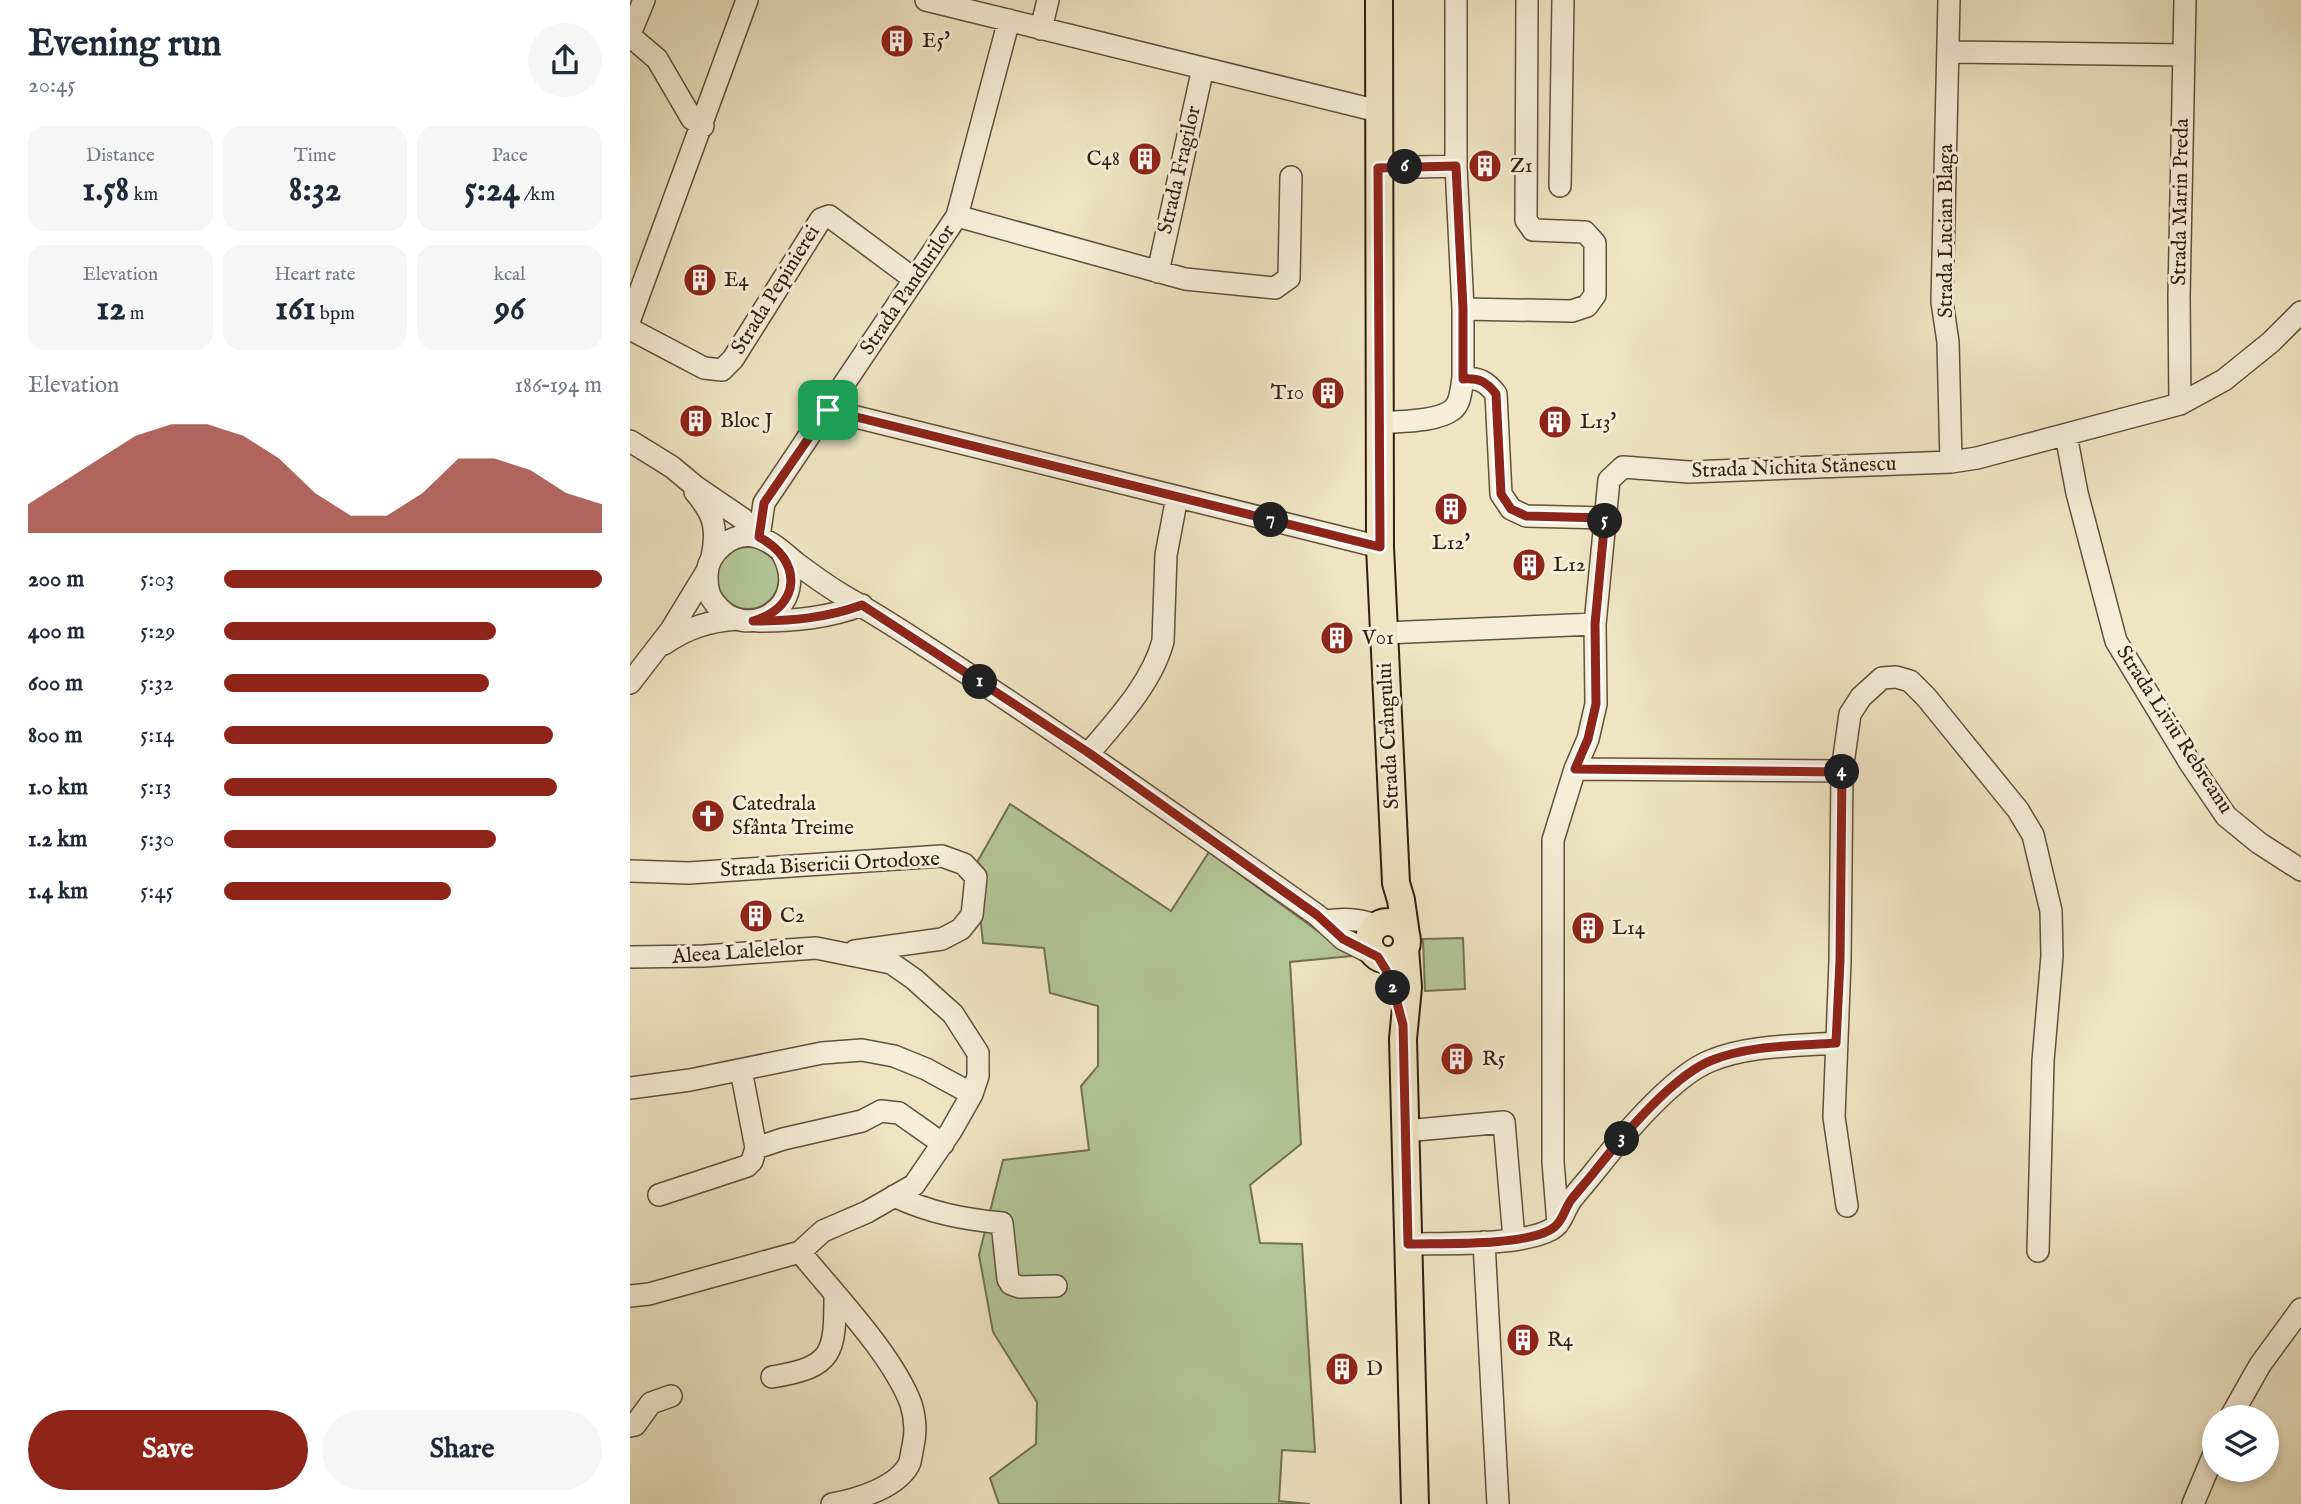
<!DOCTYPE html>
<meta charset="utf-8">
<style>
:root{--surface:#fff;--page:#f6f6f7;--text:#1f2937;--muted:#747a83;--accent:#8f2418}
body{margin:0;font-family:"IM FELL English",serif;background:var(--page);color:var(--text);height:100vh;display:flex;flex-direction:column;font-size:26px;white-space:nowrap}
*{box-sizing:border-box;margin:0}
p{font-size:23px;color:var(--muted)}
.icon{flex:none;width:38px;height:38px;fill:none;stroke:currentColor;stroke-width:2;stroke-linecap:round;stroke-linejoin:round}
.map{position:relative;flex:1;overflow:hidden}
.drawer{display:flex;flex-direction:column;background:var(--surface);width:630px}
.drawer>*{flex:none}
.buttons{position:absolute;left:1572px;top:1405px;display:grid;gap:14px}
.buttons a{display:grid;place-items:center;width:77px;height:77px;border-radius:50%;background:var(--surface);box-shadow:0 4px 10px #0003;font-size:35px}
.pin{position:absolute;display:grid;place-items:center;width:60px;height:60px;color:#fff;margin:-30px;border-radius:14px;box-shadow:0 4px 10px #0006}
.km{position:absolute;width:35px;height:35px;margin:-18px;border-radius:50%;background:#222;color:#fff;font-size:19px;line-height:35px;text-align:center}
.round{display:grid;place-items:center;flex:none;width:74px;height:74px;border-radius:37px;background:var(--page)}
.headline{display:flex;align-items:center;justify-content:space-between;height:119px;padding:0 28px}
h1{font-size:38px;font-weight:800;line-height:52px}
.stats{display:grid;grid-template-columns:repeat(3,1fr);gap:10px;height:119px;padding:7px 28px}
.stats div{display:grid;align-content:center;border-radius:18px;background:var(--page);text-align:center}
.stats b{font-size:35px;font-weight:800}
.stats small{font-size:19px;font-weight:400}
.stats p{font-size:19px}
.chart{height:196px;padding:14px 28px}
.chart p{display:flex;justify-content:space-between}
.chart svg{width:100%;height:126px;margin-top:7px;fill:var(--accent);opacity:.7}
.button{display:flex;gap:14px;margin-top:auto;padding:14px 28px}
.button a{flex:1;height:80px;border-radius:42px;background:var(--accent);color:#fff;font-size:28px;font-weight:800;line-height:80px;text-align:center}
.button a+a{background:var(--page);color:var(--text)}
ul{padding:0 28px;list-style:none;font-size:23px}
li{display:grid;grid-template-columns:112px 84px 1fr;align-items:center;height:52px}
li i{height:18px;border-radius:9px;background:var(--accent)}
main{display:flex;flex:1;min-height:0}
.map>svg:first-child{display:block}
</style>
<main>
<section class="drawer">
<div class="headline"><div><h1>Evening run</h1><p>20:45</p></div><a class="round"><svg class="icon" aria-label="share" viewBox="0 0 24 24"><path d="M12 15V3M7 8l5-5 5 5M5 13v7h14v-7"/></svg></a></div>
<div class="stats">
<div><p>Distance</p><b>1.58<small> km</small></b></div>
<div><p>Time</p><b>8:32</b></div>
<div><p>Pace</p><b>5:24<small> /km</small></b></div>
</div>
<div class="stats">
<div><p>Elevation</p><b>12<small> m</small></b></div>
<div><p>Heart rate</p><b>161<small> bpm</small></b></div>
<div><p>kcal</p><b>96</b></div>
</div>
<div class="chart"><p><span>Elevation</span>186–194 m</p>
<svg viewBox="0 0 160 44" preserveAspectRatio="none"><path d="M0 44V34L10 26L20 18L30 10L40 6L50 6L60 10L70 18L80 30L90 38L100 38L110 30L120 18L130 18L140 22L150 30L160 34V44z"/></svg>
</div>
<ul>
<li><b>200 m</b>5:03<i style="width:100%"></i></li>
<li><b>400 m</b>5:29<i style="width:72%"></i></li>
<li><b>600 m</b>5:32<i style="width:70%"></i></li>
<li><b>800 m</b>5:14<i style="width:87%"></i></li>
<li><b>1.0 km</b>5:13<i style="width:88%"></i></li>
<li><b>1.2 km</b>5:30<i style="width:72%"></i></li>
<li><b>1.4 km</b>5:45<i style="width:60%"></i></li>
</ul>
<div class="button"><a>Save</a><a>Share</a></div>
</section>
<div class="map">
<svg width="1671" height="1504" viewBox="0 0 1671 1504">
<rect width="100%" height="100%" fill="#efe5c3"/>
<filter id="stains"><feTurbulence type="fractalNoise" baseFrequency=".00286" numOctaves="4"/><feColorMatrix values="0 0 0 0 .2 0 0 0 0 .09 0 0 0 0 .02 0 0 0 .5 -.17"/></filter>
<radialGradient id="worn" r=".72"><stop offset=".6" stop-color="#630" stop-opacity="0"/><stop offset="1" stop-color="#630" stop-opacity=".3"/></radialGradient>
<path fill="#b4c698" stroke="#727255" stroke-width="2" d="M87 578a31 31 0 1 1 62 0a31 31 0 1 1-62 0Z
M 380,804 L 541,911 L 579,852 L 722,956 L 660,962 L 671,1144 L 620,1185 L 630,1243 L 672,1244 L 685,1452 L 652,1450 L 649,1501 L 680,1504 L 369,1504 L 360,1478 L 406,1444 L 407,1402 L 363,1332 L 349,1255 L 373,1160 L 459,1150 L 451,1086 L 468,1066 L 468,1006 L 420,993 L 414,948 L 353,943 L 345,866 Z
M 833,938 L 835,989 L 795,991 L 793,939 Z"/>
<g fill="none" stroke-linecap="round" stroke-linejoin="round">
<defs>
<path id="minor" d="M 296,0 L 748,111
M 826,0 L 826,166 L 833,309 L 833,378 C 849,378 856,381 866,394 L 871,494 L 881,509 L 896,516 L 975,518
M 1319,0 L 1312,302 L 1318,342 L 1321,462
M 411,29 L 418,0
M 0,34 L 14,0
M 0,36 L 27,59 L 62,119 L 73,126
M 1320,52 L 1554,55
M 748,168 L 826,166
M 930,186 L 933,0
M 327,216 L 555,279 L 645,288 L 659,278 L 661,177
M 528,272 L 573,68
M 833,309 L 942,311 L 957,306 L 965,295 L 965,243 L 955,232 L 903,230 L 896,220 L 897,0
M 0,319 L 117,0
M 0,329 L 74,368 L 92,370 L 103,359 L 191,219 L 199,216 L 284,279
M 1550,404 L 1549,296 L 1555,0
M 198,410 L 750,547
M 749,423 C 768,421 807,422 822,410 C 831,404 831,389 833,378
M 1436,435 L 1447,493 L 1486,641 L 1560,763 L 1596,816 L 1629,843 L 1671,870
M 0,441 L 42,467 L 66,487 L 113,519 L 125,536
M 65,492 C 84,514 88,528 82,557
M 129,537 L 134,503 L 327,216 L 379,20
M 151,551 C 184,606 115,646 84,602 C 78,595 77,586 77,577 C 76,553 103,530 127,537 C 142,541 155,554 166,563 C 182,575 197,586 214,596 C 262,623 307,654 353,684 C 466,758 576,837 687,915 L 713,939 L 743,954
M 128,621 C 165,621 198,618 232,605
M 754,633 L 965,624 L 979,480 L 993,467 L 1059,472 L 1321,462 L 1347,458 L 1550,404 L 1594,380 L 1641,342 L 1671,312
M 34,644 C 57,628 79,621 107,619
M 0,683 L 41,630 L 77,571
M 459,753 C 486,721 522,683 533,641 L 536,555 L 547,497
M 945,769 L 958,739 L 966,704 L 965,624
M 0,871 L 59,873 L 312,856 L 334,864 L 346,877 L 342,915 L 331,929 L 312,939 L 225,951
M 695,921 C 714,918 728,919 746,925
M 0,957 L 74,956 L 186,948 L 261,963 L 284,979 L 323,1014 L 348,1053 L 348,1076 L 342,1094 L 321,1131 L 284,1185 L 237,1212 L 193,1231 L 170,1252 L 19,1294 L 0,1296
M 111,1070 L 126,1148 L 153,1139 L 232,1121 L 251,1111 L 269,1113 L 313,1144
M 0,1088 L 60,1080 L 192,1053 L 232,1050 L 264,1056 L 296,1069 L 342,1094
M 775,1131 L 874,1122 L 884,1239
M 29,1195 L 117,1166 L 122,1161 L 126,1148
M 264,1196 C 301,1213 332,1219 372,1223 L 378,1279 L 381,1284 L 390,1287 L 426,1286
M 1217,1206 L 1204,1117 L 1210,961 L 1212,771 L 1220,714 L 1231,697 L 1252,678 L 1266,677 L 1280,681 L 1296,697 L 1388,810 L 1403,835 L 1421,911 L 1422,956 L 1413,1061 L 1408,1251
M 928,1224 L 923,1162 L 923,840 L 945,769 L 1212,771
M 854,1242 L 868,1504
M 778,1244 C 814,1243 890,1246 920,1230 C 932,1224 934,1210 941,1200 C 949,1190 957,1181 965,1171 C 991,1138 1041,1077 1080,1061 C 1118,1045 1165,1046 1206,1043
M 170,1252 C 204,1294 263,1355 281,1404 C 285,1417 286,1433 283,1446 C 282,1451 281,1457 280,1462 C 270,1487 226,1500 202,1504
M 142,1377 C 204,1367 205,1353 205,1295
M 1600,1418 L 1630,1365 L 1671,1309
M 0,1426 L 5,1425 L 21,1403 L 41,1396
M 1563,1504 L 1584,1454"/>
<path id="major" d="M 749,0 L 750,547 L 766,883 L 771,900 L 776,935
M739 941a19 19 0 1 1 38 0a19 19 0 1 1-38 0Z
M 775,949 L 778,987 L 773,1039 L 785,1504"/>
</defs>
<use href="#minor" stroke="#60503e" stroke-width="24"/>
<use href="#major" stroke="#311f12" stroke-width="30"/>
<use href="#minor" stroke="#f5eed8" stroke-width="21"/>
<use href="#major" stroke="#efe5c3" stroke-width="26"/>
</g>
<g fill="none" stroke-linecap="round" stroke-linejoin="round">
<defs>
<path id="route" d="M 826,166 L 833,309 L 833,379 C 849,378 856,381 866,394 L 871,494 L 881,509 L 896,516 L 975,518 L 965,624 L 966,704 L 958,739 L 945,769 L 1212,772 L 1210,961 L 1206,1043 C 1165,1046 1118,1045 1080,1061 C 1042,1077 991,1138 965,1171 C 957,1181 949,1190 941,1200 C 934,1210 932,1224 920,1230 C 890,1246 814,1243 778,1244 L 773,1025 L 765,995 L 756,970 L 748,957 L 713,939 L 687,915 L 459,753 L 232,605 C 196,618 162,621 123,621 C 172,607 173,560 129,537 L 134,503 L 198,410 L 750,547 L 748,168 Z"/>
</defs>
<use href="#route" stroke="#fff" stroke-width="14"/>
<use href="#route" stroke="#8f2418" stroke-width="9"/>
</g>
<defs>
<symbol id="building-disc" viewBox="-11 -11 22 22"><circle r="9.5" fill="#8f2418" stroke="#f5eed8"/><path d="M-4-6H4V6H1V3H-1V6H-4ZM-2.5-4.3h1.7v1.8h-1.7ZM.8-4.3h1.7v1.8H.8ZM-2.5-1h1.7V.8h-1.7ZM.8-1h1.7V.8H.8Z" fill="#fff"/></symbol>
<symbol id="church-disc" viewBox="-11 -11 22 22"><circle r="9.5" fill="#8f2418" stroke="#f5eed8"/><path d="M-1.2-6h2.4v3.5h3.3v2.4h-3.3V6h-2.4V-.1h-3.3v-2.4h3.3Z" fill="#fff"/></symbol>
</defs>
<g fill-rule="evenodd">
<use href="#building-disc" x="248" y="22" width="38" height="38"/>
<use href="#building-disc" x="496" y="140" width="38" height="38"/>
<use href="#building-disc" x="836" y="147" width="38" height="38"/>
<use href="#building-disc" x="51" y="261" width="38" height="38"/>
<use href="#building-disc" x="679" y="374" width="38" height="38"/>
<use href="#building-disc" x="47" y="402" width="38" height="38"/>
<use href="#building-disc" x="906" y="403" width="38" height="38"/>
<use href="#building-disc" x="802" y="490" width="38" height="38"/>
<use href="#building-disc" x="880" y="546" width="38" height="38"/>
<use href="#building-disc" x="688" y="619" width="38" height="38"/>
<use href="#church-disc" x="59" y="797" width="38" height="38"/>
<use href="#building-disc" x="107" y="897" width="38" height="38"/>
<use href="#building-disc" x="939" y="909" width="38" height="38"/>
<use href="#building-disc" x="808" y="1040" width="38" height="38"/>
<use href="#building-disc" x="874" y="1321" width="38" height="38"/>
<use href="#building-disc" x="693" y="1350" width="38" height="38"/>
</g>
<g text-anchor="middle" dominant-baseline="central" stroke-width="6" stroke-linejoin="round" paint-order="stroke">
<g font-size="21" fill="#311f12" stroke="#f5eed8" text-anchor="start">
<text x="292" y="41">E5'</text>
<text x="490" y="159" text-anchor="end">C48</text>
<text x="880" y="166">Z1</text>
<text x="94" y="280">E4</text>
<text x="674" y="393" text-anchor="end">T10</text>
<text x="90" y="421">Bloc J</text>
<text x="950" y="422">L13'</text>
<text x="821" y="543" text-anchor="middle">L12'</text>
<text x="923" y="565">L12</text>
<text x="732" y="638">V01</text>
<text x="102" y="804">Catedrala<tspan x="102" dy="24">Sfânta Treime</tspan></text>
<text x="150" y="916">C2</text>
<text x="982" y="928">L14</text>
<text x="852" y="1059">R5</text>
<text x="917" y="1340">R4</text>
<text x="736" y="1369">D</text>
</g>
<g font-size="21" fill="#311f12" stroke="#f5eed8">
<text transform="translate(550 170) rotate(-77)">Strada Fragilor</text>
<text transform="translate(1551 202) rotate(-89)">Strada Marin Preda</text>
<text transform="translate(1316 231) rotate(-90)">Strada Lucian Blaga</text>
<text transform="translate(146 290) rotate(-58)">Strada Pepinierei</text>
<text transform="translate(278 290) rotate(-56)">Strada Pandurilor</text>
<text transform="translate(1164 468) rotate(-2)">Strada Nichita Stănescu</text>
<text transform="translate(1544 730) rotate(57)">Strada Liviu Rebreanu</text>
<text transform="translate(759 736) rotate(-93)">Strada Crângului</text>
<text transform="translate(200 865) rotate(-3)">Strada Bisericii Ortodoxe</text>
<text transform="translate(108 953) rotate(-4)">Aleea Lalelelor</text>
</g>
</g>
<rect width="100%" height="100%" filter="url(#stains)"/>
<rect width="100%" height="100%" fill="url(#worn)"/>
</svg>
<div class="buttons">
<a><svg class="icon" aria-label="layers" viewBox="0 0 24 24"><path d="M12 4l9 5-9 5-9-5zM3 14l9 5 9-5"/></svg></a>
</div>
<div class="pin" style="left:198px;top:410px;background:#1e9e55"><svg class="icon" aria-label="arrive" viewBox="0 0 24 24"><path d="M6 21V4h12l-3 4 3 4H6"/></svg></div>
<b class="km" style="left:350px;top:682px">1</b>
<b class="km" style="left:763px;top:988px">2</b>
<b class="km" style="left:992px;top:1139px">3</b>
<b class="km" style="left:1212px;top:772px">4</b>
<b class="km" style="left:975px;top:521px">5</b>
<b class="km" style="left:775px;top:167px">6</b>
<b class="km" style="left:641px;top:520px">7</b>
</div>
</main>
